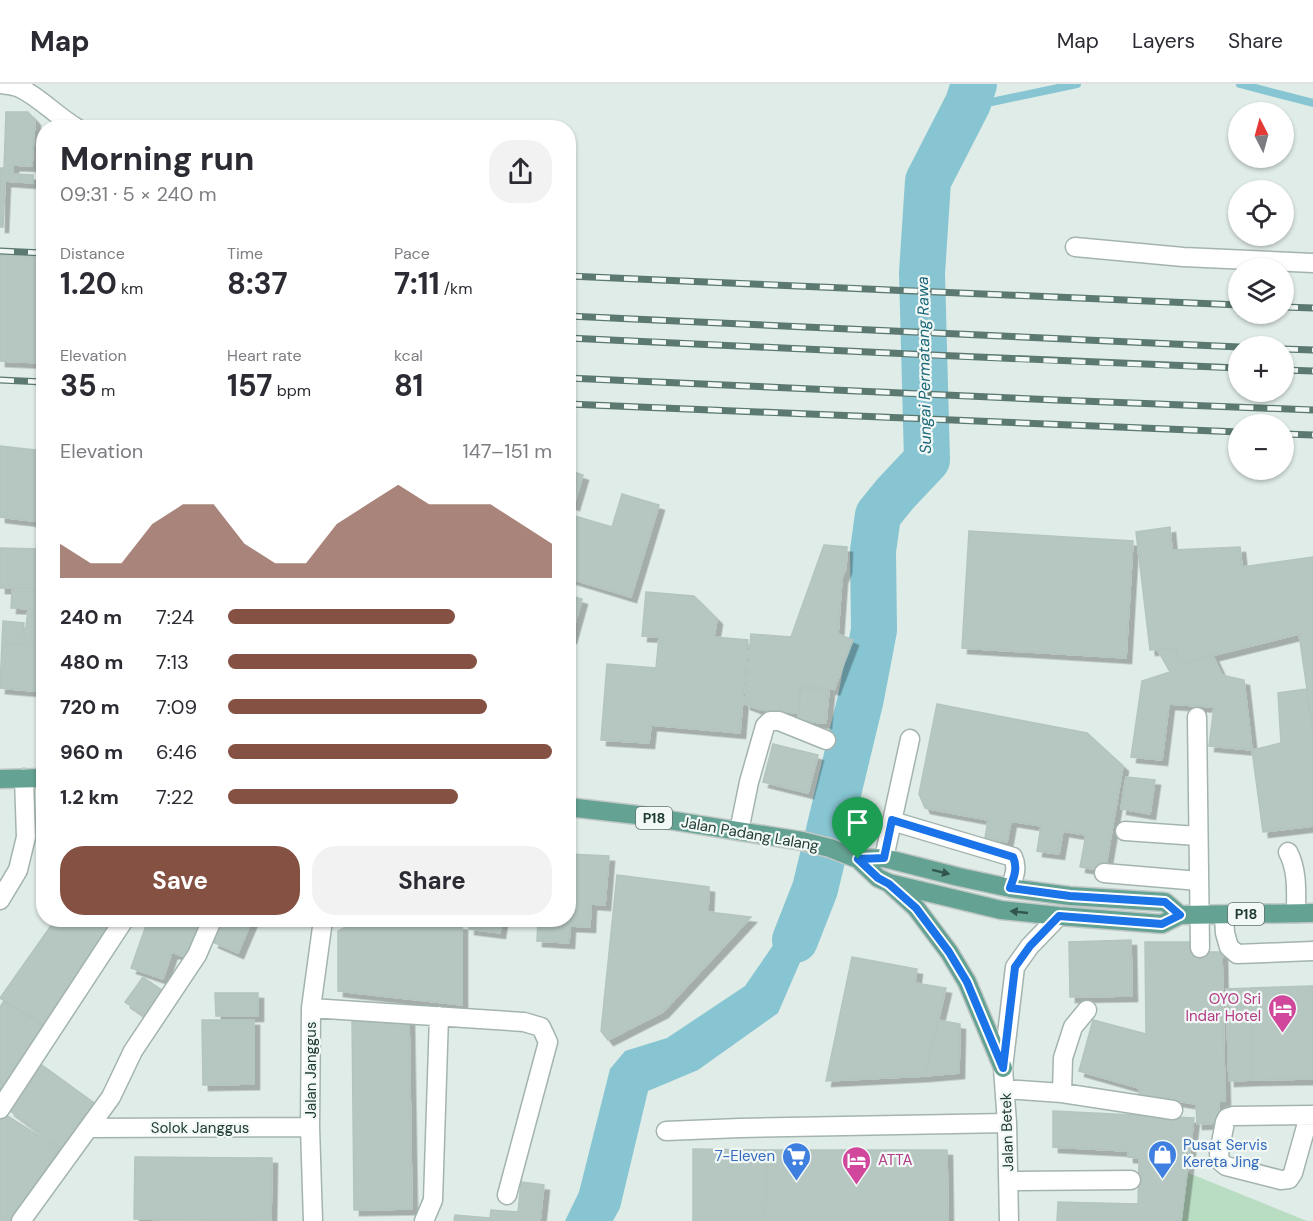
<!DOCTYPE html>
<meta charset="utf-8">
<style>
:root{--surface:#fff;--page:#f2f2f3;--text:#2b2b33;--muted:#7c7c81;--line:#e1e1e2;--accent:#855143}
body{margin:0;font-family:"DM Sans",sans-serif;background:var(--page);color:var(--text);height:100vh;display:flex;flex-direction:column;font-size:22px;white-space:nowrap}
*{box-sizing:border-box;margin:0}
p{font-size:20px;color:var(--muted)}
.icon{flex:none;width:33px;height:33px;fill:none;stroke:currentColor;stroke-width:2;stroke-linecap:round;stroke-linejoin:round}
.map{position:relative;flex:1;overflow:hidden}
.panel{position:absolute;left:36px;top:36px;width:540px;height:807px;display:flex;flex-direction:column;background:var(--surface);border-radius:24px;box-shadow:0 2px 4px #0004}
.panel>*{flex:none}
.needle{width:39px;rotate:354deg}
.fabs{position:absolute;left:1228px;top:18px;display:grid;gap:12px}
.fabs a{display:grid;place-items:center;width:66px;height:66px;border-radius:50%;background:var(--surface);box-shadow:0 2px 4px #0004;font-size:30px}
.pin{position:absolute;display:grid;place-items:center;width:51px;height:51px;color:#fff;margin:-62px -26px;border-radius:50% 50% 50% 0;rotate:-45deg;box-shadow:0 0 6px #0007}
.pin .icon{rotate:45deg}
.round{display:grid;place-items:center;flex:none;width:63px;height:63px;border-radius:24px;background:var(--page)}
.head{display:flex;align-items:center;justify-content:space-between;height:102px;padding:0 24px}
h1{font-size:33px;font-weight:700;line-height:45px}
.figures{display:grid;grid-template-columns:repeat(3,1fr);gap:9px;height:102px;padding:6px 24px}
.figures div{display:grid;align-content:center}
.figures b{font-size:30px;font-weight:700}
.figures small{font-size:16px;font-weight:400}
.figures p{font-size:16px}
.chart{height:168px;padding:12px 24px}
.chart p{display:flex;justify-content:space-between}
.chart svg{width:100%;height:108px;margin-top:6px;fill:var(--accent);opacity:.7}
.button{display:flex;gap:12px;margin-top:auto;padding:12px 24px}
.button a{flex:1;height:69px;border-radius:24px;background:var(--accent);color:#fff;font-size:24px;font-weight:700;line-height:69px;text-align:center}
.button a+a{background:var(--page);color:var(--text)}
ul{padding:0 24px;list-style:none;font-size:20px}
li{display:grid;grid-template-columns:96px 72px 1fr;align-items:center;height:45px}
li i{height:15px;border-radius:8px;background:var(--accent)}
header{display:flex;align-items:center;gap:36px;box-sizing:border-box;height:84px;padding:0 30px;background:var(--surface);border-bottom:2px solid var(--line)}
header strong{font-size:28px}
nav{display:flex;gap:33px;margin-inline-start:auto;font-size:21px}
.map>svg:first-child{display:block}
</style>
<header>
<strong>Map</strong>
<nav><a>Map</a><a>Layers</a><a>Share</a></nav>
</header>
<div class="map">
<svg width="1313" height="1137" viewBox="0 0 1313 1137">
<defs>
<filter id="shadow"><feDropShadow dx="5.5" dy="5.5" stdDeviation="0" flood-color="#0004"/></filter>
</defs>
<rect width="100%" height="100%" fill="#e0ece7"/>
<path fill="#b9ddc3" d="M 1186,1088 L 1307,1137 L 1181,1137 Z"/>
<path fill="#87c5d2" d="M 797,792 L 833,802 L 778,929 L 698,986 L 648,1007 L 620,1124 L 613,1137 L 565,1137 L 579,1108 L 610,985 L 625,967 L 667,954 L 745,902 L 785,844 L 794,819 Z"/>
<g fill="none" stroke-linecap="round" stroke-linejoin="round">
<path stroke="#87c5d2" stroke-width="8" d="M 1240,0 L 1313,19
M 968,19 L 987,19 L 1077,0"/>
<path stroke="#87c5d2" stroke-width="46" d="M 795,856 L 815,805 L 861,614 L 874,546 L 873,467 L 878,431 L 895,410 L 927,376 L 922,189 L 928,97 L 968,19 L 974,0"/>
</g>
<path fill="#b6c6c0" stroke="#b3c5be" stroke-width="1.5" filter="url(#shadow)" d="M 6,28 L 28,28 L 35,36 L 32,82 L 13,81 L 13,90 L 33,91 L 33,99 L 5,97 L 3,143 L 0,143 L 0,84 L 4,84 Z
M 0,171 L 44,173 L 44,279 L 0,277 Z
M 0,362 L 44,367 L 44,418 L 41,438 L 0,433 Z
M 568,386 L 583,391 L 574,421 L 568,419 Z
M 622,410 L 659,421 L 631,513 L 568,494 L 568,430 L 612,443 Z
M 1170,443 L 1172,466 L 1240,463 L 1242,483 L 1313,473 L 1313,647 L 1299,550 L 1178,580 L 1177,564 L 1150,566 L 1136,448 Z
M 969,447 L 1133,457 L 1126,574 L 962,564 Z
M 824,461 L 847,463 L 846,484 L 842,494 L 838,550 L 853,556 L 834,606 L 834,605 L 800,602 L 798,629 L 761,626 L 745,620 L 751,550 L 791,553 Z
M 0,464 L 41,465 L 41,505 L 0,504 Z
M 12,507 L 44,508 L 44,525 L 11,524 Z
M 646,508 L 694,512 L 717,535 L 714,553 L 748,556 L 740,649 L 651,641 L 649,659 L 601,656 L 607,580 L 656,584 L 659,553 L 642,552 Z
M 568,511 L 582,515 L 571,554 L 568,553 Z
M 28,525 L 44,527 L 44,563 L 24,561 Z
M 3,537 L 24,539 L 22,559 L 2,558 Z
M 2,559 L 44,563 L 44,608 L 0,604 Z
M 1177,564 L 1178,580 L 1213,572 L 1222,591 L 1244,596 L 1252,666 L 1209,662 L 1214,623 L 1169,620 L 1162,676 L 1131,673 L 1142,597 L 1170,588 L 1157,565 Z
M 801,604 L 829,606 L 826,639 L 798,637 Z
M 1306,605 L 1313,647 L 1313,742 L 1263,748 L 1252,666 L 1281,659 L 1278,609 Z
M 937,620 L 1087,649 L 1123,682 L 1105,787 L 1080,783 L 1086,751 L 1063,747 L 1059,770 L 1037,767 L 1041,742 L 1011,737 L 1007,758 L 985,754 L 988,736 L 925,724 L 919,710 Z
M 773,660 L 818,671 L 808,709 L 763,698 Z
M 1126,693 L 1155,696 L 1150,730 L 1121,725 Z
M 568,770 L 609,772 L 605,821 L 591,820 L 590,843 L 570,842 L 569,859 L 537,857 L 538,836 L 568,836 Z
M 43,774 L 44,774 L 44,805 L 37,804 Z
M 617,791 L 709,803 L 708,828 L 751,833 L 663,928 L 608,956 L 601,947 Z
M 55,836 L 103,836 L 115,844 L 50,945 L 0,914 Z
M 148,836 L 182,836 L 205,843 L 193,876 L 172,868 L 163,895 L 131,884 Z
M 223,836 L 252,836 L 238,869 L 213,858 Z
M 359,836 L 411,836 L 462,841 L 462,921 L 338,907 L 338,847 Z
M 470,836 L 502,836 L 500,849 L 469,845 Z
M 1131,856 L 1132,912 L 1070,913 L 1069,858 Z
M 1145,858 L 1190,858 L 1190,868 L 1222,868 L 1225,1017 L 1219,1017 L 1219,1039 L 1197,1040 L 1196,1020 L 1139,1011 L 1139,1004 L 1079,987 L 1093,936 L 1146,950 Z
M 852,873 L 917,885 L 915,899 L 946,904 L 925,992 L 826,997 Z
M 143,893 L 163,907 L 145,932 L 125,918 Z
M 1313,902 L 1313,995 L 1253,996 L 1250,904 Z
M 1250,904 L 1253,996 L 1229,997 L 1226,905 Z
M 215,909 L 258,909 L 258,932 L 216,932 Z
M 4,917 L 47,944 L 0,1014 L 0,923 Z
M 409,934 L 412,1125 L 354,1126 L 352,935 Z
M 202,936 L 254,936 L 254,1000 L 203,1001 Z
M 938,936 L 960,940 L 959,989 L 925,992 Z
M 42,981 L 101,1024 L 67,1069 L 9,1026 Z
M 1053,1027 L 1194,1034 L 1181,1137 L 1057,1137 L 1058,1118 L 1138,1120 L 1139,1074 L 1128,1073 L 1128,1067 L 1053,1063 Z
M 4,1030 L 59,1064 L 21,1124 L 18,1137 L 0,1137 L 0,1037 Z
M 693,1065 L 767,1066 L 765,1137 L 693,1137 Z
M 767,1066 L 947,1066 L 948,1137 L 765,1137 Z
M 135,1073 L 272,1074 L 271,1137 L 134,1135 Z
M 521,1098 L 544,1101 L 540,1137 L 454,1137 L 455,1131 L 490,1134 L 491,1126 L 518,1128 Z"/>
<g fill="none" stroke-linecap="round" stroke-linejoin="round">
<defs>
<path id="minor" d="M 0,0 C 7,1 13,1 20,4 C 41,14 56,32 77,44
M 1075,163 L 1183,173 L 1313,179
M 1197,633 L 1200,864
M 892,737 L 1013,773 C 1018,784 1014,793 1010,804
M 739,747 L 749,698 L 765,642 L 770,637 L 779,637 L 826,656
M 1125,747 L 1198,752
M 1288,768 C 1298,787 1296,808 1296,829
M 884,774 L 910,655
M 1104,789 L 1199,797
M 0,816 L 18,786 L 26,753 L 24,694
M 1224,831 L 1225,849 L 1229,863 L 1237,870 L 1313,867
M 311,924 L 524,938 L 541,943 L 548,958 L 507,1111
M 1005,1005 L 1062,1009 L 1173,1026
M 1062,1009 L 1063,974 L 1073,943 L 1087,926
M 0,1025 L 124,836
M 1309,1032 L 1293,1089 L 1289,1095 L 1281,1096 L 1226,1082 L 1220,1077 L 1219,1069 L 1225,1038 L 1227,1034 L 1233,1032 L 1313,1031
M 89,1044 L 310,1043
M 666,1047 L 740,1044 L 1007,1039
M 1009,1097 L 1131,1096
M 21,1137 L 111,1013 L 133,967 L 197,871 L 212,836
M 313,1137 L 310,1043 L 311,924 L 323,836
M 424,1137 L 433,1116 L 439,932
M 1009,1137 L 1007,1039 L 1003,984 L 1015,883 L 1030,862 L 1059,832"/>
<path id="major" d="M 0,695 L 44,694
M 568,723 L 637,731 L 802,757 L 830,764 L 858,775 L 878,794 L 889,799 L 1001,826 L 1059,832 L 1162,840 L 1180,831 L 1313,829
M 858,775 L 884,774 L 959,793 L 1010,804 L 1070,812 L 1165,818 L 1180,831
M 891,801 L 916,824 L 949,868 L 967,898 L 1003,984"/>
</defs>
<use href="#minor" stroke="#a3b4ae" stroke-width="21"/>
<use href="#major" stroke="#c1c8c6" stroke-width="21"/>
<use href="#minor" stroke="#fff" stroke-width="18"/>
<use href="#major" stroke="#64a293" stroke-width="18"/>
<defs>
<path id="rail" d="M 0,167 L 44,169
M 568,192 L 1239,221
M 1284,223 L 1313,224
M 568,232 L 1239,263
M 568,254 C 792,264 1015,276 1239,284
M 1284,265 L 1313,266
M 1284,286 L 1313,287
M 568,294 L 1056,316 L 1313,326
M 0,296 L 44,298
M 568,320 L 1239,348
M 1284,350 L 1313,351"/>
</defs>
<use href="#rail" stroke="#5b7871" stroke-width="7"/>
<use href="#rail" stroke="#f1f8f5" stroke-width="4.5" stroke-dasharray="14" stroke-linecap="butt"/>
</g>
<defs><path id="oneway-solid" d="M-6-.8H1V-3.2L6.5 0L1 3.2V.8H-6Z" transform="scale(1.5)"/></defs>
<g fill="#32564c">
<use href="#oneway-solid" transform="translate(941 788) rotate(14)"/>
<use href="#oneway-solid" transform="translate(1019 828) rotate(-174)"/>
</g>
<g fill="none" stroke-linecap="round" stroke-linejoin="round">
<defs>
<path id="route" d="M 892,736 L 1013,773 C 1018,784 1014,793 1010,804 L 1070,812 L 1165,818 L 1180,831 L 1162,840 L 1059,832 L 1030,862 L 1015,883 L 1003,984 L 967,898 L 949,868 L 916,824 L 889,800 L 878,794 L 858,775 L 884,774 Z"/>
</defs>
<use href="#route" stroke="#fff" stroke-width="12"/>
<use href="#route" stroke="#1a73e8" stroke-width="8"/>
</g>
<defs>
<symbol id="hotel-pin" viewBox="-11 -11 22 30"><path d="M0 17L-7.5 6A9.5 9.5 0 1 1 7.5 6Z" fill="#d1479c" stroke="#f1f8f5"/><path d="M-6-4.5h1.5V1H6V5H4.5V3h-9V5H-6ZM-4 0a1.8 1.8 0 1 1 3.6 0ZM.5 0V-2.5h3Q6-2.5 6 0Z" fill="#fff"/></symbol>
<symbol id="shop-pin" viewBox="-11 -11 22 30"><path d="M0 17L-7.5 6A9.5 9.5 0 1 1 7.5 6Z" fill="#3f7fe0" stroke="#f1f8f5"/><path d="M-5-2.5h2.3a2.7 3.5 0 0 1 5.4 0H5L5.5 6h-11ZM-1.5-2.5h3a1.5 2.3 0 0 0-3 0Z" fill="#fff"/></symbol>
<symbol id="supermarket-pin" viewBox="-11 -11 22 30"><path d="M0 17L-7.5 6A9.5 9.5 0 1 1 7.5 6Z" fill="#3f7fe0" stroke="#f1f8f5"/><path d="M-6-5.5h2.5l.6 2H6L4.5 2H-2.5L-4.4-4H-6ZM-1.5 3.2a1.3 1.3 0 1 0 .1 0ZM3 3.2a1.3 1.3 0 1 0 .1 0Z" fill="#fff"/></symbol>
</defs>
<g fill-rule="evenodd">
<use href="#hotel-pin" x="1266" y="908" width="33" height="45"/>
<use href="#shop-pin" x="1146" y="1054" width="33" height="45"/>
<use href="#supermarket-pin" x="780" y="1056" width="33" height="45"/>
<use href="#hotel-pin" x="840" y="1060" width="33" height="45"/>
</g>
<g text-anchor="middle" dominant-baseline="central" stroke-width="4.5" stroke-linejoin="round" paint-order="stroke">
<g fill="#f1f8f5" stroke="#5f746f" stroke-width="1.5">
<rect x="636" y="723" width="36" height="22" rx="4.5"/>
<rect x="1228" y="819" width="36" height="22" rx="4.5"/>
</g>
<g font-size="14" font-weight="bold" fill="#213c35">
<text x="654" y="734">P18</text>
<text x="1246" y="830">P18</text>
</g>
<g font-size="15" fill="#213c35" stroke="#f1f8f5">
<text transform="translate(750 750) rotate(10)">Jalan Padang Lalang</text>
<text transform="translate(311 986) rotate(-90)">Jalan Janggus</text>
<text x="200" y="1044">Solok Janggus</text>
<text transform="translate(1007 1048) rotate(-92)">Jalan Betek</text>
</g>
<g font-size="15" fill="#b23c85" stroke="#f1f8f5" text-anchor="end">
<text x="1261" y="915">OYO Sri<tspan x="1261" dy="17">Indar Hotel</tspan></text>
<text x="878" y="1076" text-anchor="start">ATTA</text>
</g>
<g font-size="15" fill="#366cbe" stroke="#f1f8f5" text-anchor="start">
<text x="1183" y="1061">Pusat Servis<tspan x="1183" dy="17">Kereta Jing</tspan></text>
<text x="775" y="1072" text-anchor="end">7-Eleven</text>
</g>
<g font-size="16" font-style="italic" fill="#1a6779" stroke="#f1f8f5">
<text transform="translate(924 281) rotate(-91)">Sungai Permatang Rawa</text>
</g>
</g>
</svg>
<div class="fabs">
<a><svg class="needle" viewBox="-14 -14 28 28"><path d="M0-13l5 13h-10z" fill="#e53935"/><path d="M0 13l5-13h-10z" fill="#7c7c81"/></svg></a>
<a><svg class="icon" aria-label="locate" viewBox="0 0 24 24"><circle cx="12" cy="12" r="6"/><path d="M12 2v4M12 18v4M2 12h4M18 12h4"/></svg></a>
<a><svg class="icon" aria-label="layers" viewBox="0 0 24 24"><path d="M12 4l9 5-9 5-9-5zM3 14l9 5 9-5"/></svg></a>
<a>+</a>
<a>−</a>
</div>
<div class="pin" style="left:858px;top:775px;background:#1e9e55"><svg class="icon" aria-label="arrive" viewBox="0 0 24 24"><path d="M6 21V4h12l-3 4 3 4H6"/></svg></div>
<section class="panel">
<div class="head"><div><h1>Morning run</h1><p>09:31 · 5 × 240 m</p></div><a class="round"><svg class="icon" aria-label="share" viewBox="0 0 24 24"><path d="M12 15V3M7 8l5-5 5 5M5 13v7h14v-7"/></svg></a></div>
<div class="figures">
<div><p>Distance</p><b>1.20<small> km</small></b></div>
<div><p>Time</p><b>8:37</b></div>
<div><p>Pace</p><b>7:11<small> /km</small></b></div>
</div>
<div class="figures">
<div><p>Elevation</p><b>35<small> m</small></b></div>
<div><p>Heart rate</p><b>157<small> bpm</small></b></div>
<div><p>kcal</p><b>81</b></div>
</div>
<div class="chart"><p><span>Elevation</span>147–151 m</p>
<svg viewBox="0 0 160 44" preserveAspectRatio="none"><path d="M0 44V30L10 38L20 38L30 22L40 14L50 14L60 30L70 38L80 38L90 22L100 14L110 6L120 14L130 14L140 14L150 22L160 30V44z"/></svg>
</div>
<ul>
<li><b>240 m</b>7:24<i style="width:70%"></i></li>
<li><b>480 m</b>7:13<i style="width:77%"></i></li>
<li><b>720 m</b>7:09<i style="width:80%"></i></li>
<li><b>960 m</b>6:46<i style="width:100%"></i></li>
<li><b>1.2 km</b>7:22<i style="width:71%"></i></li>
</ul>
<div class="button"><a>Save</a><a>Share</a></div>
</section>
</div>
